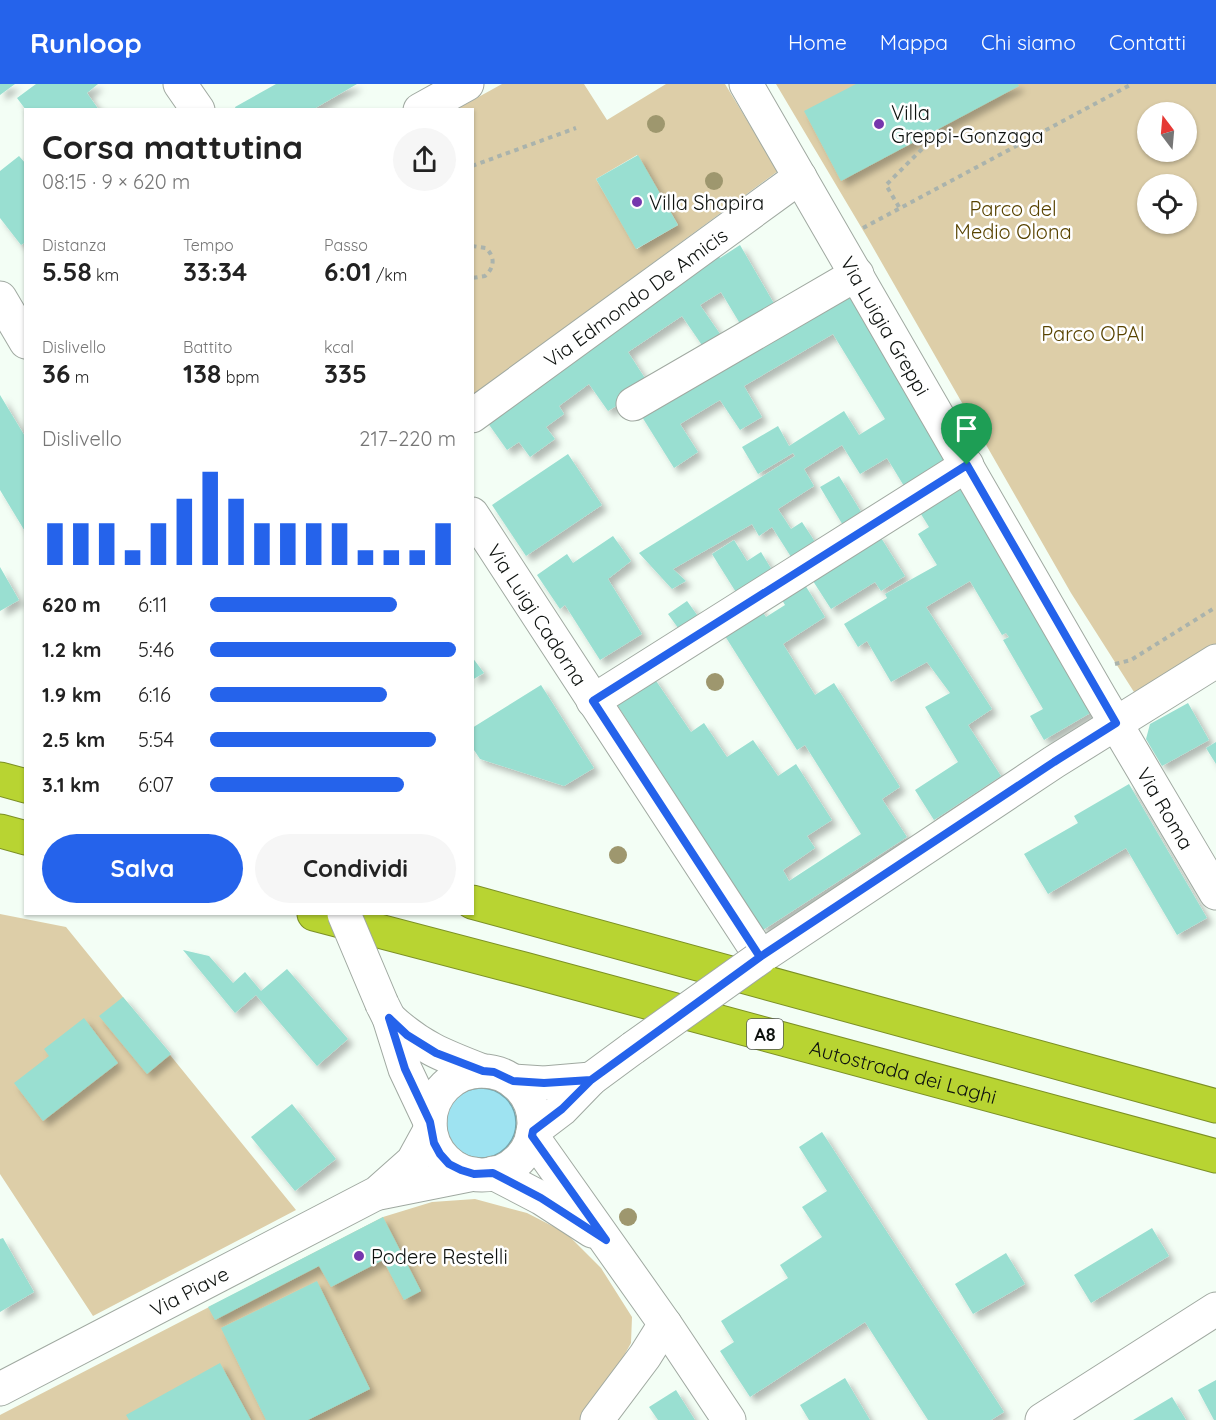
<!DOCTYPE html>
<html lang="it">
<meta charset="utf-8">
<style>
:root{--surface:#fff;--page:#f6f6f6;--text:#222;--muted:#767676;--accent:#2563eb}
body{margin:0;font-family:Quicksand,sans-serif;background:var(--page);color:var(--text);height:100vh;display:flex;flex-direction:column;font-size:22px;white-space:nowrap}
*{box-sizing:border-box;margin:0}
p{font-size:20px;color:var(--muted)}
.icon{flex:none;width:33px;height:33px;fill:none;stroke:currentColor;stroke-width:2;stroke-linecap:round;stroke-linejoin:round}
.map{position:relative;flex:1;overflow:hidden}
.details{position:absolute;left:24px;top:24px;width:450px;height:807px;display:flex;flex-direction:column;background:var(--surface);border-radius:0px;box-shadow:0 2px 4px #0004}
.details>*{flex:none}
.needle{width:39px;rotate:344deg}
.tools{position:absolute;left:1137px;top:18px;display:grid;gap:12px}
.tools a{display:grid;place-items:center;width:60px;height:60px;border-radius:50%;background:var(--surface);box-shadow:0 2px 4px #0004;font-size:30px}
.pin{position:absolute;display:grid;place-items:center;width:51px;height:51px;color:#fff;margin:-62px -26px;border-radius:50% 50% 50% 0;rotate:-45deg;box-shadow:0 0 6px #0007}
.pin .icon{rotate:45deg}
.round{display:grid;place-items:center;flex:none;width:63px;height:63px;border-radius:32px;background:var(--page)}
.overview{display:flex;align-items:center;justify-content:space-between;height:102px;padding:0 18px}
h1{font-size:33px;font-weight:700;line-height:45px}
.stats{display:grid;grid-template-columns:repeat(3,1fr);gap:9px;height:102px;padding:6px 18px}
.stats div{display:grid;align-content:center}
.stats b{font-size:26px;font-weight:700}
.stats small{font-size:16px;font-weight:400}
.stats p{font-size:16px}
.chart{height:168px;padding:12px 18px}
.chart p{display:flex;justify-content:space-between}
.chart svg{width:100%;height:108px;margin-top:6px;stroke:var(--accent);stroke-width:6}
.button{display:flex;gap:12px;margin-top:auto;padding:12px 18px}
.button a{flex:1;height:69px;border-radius:36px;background:var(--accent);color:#fff;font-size:24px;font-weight:700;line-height:69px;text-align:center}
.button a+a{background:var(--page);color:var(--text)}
ul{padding:0 18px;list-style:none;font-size:20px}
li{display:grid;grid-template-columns:96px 72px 1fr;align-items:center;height:45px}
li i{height:15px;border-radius:8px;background:var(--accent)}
header{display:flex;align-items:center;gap:36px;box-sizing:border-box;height:84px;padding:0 30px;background:var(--accent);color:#fff}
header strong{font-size:28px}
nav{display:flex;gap:33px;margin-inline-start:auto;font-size:21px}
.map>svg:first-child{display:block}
</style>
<header>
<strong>Runloop</strong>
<nav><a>Home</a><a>Mappa</a><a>Chi siamo</a><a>Contatti</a></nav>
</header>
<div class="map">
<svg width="1216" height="1336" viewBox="0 0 1216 1336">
<defs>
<filter id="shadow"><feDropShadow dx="5.5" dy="5.5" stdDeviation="3" flood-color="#0004"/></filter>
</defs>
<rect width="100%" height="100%" fill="#f3fef5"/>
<path fill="#ddcea8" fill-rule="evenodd" d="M 502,0 L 584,0 L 607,36 L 666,0 L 725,0 L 778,87 L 473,311 L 472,26 L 455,26 ZM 637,71 L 678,141 L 637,165 L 596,95 Z
M 776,0 L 1216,0 L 1216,560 L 1134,608 L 1071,509 L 867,153 ZM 1148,28 L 1186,28 L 1186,68 L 1148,68 ZM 1148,100 L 1186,100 L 1186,140 L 1148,140 Z
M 0,830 L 66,843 L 296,1126 L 93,1232 L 0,1090 Z
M 475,1115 L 527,1129 L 566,1149 L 601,1184 L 632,1233 L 631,1259 L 605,1306 L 581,1336 L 0,1336 L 0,1331 L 383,1133 L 432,1118 Z"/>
<path fill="#9ee3f1" stroke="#73a4ad" stroke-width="1.5" d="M446 1039a35 35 0 1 1 70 0a35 35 0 1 1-70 0Z"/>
<path fill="#99dfd1" filter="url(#shadow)" d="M 0,0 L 15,0 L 0,11 Z
M 36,0 L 98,0 L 87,9 L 99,26 L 26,26 L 17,14 Z
M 276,0 L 357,0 L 312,26 L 236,26 L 235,23 Z
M 856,0 L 1018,0 L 1019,2 L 841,97 L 804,27 Z
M 638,71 L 678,141 L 636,165 L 596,95 Z
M 19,72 L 26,80 L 26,158 L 21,161 L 0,134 L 0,87 Z
M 740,161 L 776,223 L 742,243 L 721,208 L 700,221 L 727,260 L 708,270 L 682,232 L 628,268 L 650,302 L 608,327 L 589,300 L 559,322 L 564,330 L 546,343 L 555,355 L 530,373 L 519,358 L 507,366 L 485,335 L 717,169 L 720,174 Z
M 847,206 L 952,380 L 907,407 L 887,374 L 860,390 L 842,361 L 804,385 L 814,402 L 778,425 L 791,445 L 802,438 L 817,461 L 793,476 L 772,443 L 759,452 L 752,440 L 673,485 L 686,497 L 672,505 L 639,469 L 795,372 L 793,369 L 758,390 L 742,363 L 778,342 L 789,362 L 844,327 L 859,351 L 885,335 L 833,250 L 744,302 L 762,333 L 740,346 L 720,316 L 680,340 L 698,368 L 674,384 L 639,328 Z
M 0,311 L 26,354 L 26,449 L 0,406 Z
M 568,370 L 602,421 L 526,472 L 492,421 Z
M 839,392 L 863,431 L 844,443 L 820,403 Z
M 957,397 L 1092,628 L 1044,656 L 1030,632 L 1043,625 L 1003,556 L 1009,553 L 1006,549 L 1002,551 L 970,497 L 926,523 L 992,625 L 968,641 L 1001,692 L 934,736 L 915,706 L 958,678 L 925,623 L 950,609 L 927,578 L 891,598 L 867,557 L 858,563 L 844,540 L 887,514 L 885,510 L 937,481 L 918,450 L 929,443 L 916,422 Z
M 878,449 L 905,492 L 881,507 L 875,498 L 831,525 L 813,497 Z
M 613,452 L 631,477 L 608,495 L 642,550 L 600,576 L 565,521 L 560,525 L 537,491 L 567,470 L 573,479 Z
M 734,456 L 747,477 L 761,468 L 775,491 L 739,513 L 712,470 Z
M 0,483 L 19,516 L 0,527 Z
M 805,501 L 825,533 L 783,560 L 815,611 L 834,599 L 900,703 L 882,715 L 907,753 L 763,846 L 614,616 L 652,591 L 691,648 L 704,639 L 727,673 L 753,656 L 778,692 L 796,680 L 832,736 L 807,752 L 815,764 L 783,786 L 789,797 L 861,750 L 805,661 L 797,666 L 720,544 L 757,520 L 766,533 L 785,521 L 782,516 Z
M 687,517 L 700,535 L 681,548 L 668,530 Z
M 472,573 L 484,589 L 472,596 Z
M 541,601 L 594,684 L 564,702 L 480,675 L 472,663 L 472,644 Z
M 1188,619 L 1209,656 L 1162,682 L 1146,655 L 1150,640 Z
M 1216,658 L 1216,680 L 1206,664 Z
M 1129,700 L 1207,834 L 1177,851 L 1126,764 L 1048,810 L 1024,770 L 1078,739 L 1074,732 Z
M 183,866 L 209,872 L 233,899 L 245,888 L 261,907 L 287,885 L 348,955 L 317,982 L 256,911 L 235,929 Z
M 123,913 L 171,970 L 147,990 L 99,932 Z
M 84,934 L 118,979 L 43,1037 L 14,999 L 49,972 L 44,965 Z
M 292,1020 L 336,1075 L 295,1107 L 251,1053 Z
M 822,1048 L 1004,1328 L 991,1336 L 928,1336 L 865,1238 L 750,1313 L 720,1267 L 734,1258 L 721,1237 L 788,1194 L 780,1181 L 822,1153 L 802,1123 L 827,1107 L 799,1063 Z
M 383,1133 L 421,1207 L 404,1216 L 383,1176 L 331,1203 L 319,1182 L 215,1236 L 208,1223 Z
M 1152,1144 L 1169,1172 L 1091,1219 L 1074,1191 Z
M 3,1154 L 34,1208 L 0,1228 L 0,1155 Z
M 1006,1169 L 1025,1200 L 973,1230 L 955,1200 Z
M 317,1197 L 370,1305 L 308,1336 L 266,1336 L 221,1244 Z
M 220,1279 L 251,1336 L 129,1336 L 126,1331 Z
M 845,1294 L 870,1336 L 809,1336 L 800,1321 Z
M 1216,1296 L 1216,1336 L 1214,1336 L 1198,1306 Z
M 676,1306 L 695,1336 L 658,1336 L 649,1323 Z
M 1172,1313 L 1186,1336 L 1133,1336 Z"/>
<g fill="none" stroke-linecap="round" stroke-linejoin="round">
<defs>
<g id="minor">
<path d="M 180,0 L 198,26"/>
<path id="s1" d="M 746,0 L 1100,613 L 1216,809"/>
<path d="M 420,26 L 467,0"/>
<path d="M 0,214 L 26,258"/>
<path d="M 633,320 L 857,190"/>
<path id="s2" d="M 472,332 L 800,93"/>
<path id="s3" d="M 472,430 L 761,873 L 1054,678 L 1216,577"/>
<path d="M 593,617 L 967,381"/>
<path d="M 382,920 L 389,934 L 405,985 L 430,1038"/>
<path d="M 389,934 C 420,963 444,972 483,987"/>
<circle cx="482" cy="1039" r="52"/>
<path d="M 513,997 L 544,999 L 591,995"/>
<path d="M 533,1047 L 562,1025 L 591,995 L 633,964"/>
<path d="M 532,1052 L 665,1240 L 729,1336"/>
<path d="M 493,1089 L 541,1114 L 592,1147"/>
<path d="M 379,1109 L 474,1090"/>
<path id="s4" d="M 0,1305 L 377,1109 L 413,1077 L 430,1046"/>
<path d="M 597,1336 L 645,1272 L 665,1240"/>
<path d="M 1042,1336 L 1216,1225"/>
</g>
<g id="highway">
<path d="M 0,695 L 26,702"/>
<path d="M 0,747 L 26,754"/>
<path d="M 472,818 L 1216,1022"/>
<path id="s5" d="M 314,830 L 524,885 L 1216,1072"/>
</g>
</defs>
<use href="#minor" stroke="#a0a9a1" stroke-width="35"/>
<use href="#highway" stroke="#7c9026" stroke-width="35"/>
<path stroke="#aab3ac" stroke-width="4" stroke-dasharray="4.5 4.5" stroke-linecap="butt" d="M 472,82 L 576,44
M 899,123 L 886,101 L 929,58 L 926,52
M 863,144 L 1132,0
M 472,162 L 486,164 C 495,173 495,183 485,192 L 472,194
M 1115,580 L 1131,576 L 1216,523"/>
<use href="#minor" stroke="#fff" stroke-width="33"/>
<use href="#highway" stroke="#b8d432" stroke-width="33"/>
<defs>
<path id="minor-bridge" d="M 344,830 L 382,920
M 633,964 L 761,873"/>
</defs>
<use href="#minor-bridge" stroke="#a0a9a1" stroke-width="35" stroke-linecap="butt"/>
<use href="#minor-bridge" stroke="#fff" stroke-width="33"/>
</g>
<g fill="#9e976e">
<circle cx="656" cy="40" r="9"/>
<circle cx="714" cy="97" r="9"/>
<circle cx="715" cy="598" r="9"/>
<circle cx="618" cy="771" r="9"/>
<circle cx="628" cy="1133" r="9"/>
</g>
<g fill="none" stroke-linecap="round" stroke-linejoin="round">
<defs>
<path id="route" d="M 967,381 L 1116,639 L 1054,678 L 760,873 L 591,996 L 544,999 L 513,997 L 494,988 L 483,987 L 436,969 L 407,951 L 389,934 L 405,985 L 430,1038 L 434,1059 L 440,1070 L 449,1080 L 461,1086 L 474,1090 L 493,1089 L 541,1114 L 606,1156 L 532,1052 L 533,1047 L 562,1025 L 591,996 L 760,873 L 593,617 L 967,381"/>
</defs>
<use href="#route" stroke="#fff" stroke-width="12"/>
<use href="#route" stroke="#2563eb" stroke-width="8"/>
</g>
<g fill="#7537ad" stroke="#fff" stroke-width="2">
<circle cx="879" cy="40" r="6"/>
<circle cx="637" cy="118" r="6"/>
<circle cx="359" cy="1172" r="6"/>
</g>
<g text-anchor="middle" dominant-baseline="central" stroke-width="5" stroke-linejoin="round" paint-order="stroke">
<rect fill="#fff" stroke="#565957" stroke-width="1.5" x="747" y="935" width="36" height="30" rx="4.5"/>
<g font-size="18" font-weight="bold" fill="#0e120f">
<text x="765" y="950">A8</text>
</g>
<g font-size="20" fill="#0e120f" stroke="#fff" text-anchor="start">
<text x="891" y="28">Villa<tspan x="891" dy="23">Greppi-Gonzaga</tspan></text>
<text x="649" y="118">Villa Shapira</text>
<text x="371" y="1172">Podere Restelli</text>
</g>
<g font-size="20" fill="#584300" stroke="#fff">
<text x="1013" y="124">Parco del<tspan x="1013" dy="23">Medio Olona</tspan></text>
<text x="1093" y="249">Parco OPAI</text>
</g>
<g font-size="20" fill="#0e120f" stroke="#fff">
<text stroke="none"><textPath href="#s2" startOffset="202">Via Edmondo De Amicis</textPath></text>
<text stroke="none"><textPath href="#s1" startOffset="279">Via Luigia Greppi</textPath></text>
<text stroke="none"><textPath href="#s3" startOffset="120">Via Luigi Cadorna</textPath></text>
<text stroke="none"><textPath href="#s1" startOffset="837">Via Roma</textPath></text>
<text stroke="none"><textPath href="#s5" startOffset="610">Autostrada dei Laghi</textPath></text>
<text stroke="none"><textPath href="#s4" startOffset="213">Via Piave</textPath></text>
</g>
</g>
</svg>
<div class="tools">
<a><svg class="needle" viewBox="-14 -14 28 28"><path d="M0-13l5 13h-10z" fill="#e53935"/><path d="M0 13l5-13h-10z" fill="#767676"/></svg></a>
<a><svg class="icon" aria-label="locate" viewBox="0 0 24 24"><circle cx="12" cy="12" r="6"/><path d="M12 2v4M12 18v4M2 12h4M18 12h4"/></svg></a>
</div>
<div class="pin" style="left:967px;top:381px;background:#1e9e55"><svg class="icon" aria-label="arrive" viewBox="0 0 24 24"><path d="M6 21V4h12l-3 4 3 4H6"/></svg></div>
<section class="details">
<div class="overview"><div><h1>Corsa mattutina</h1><p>08:15 · 9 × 620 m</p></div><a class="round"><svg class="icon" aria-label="share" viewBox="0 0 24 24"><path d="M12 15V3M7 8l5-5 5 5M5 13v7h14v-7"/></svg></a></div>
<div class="stats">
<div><p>Distanza</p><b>5.58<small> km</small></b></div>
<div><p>Tempo</p><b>33:34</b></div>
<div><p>Passo</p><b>6:01<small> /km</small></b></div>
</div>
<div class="stats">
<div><p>Dislivello</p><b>36<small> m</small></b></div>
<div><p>Battito</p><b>138<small> bpm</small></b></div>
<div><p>kcal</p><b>335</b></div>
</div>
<div class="chart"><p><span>Dislivello</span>217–220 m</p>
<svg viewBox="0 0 160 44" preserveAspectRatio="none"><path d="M5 44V27M15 44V27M25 44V27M35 44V38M45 44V27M55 44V17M65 44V6M75 44V17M85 44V27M95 44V27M105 44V27M115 44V27M125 44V38M135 44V38M145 44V38M155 44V27"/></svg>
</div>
<ul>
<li><b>620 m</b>6:11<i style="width:76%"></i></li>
<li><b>1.2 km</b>5:46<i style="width:100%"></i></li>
<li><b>1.9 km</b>6:16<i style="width:72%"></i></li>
<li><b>2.5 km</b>5:54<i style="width:92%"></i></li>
<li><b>3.1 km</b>6:07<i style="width:79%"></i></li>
</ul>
<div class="button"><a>Salva</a><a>Condividi</a></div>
</section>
</div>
